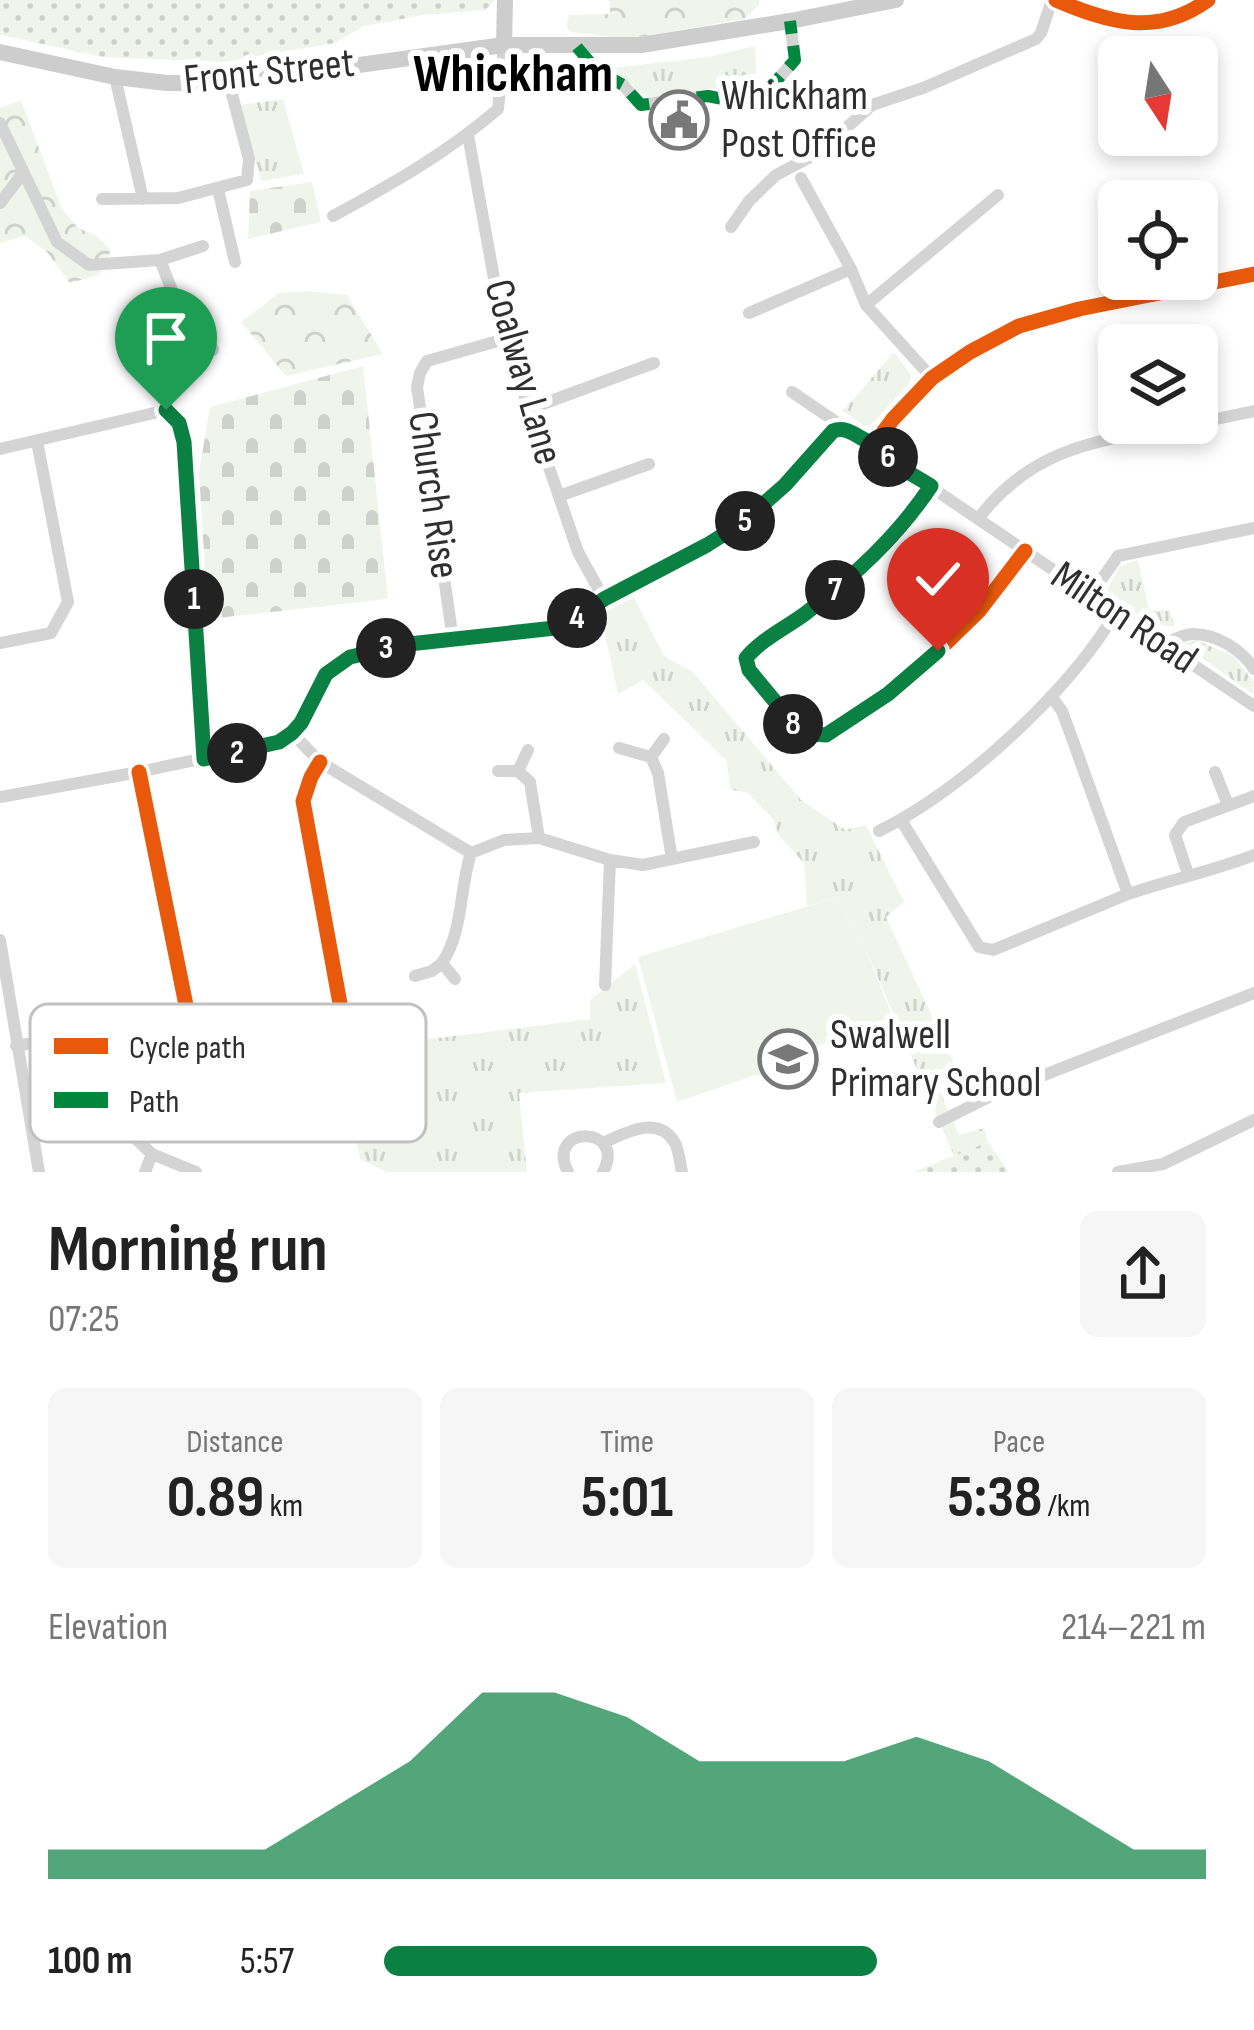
<!DOCTYPE html>
<meta charset="utf-8">
<style>
:root{--surface:#fff;--page:#f6f6f6;--text:#222;--muted:#767676;--accent:#0b8043}
body{margin:0;font-family:"Sofia Sans Condensed",sans-serif;background:var(--page);color:var(--text);height:100vh;display:flex;flex-direction:column;font-size:45px;white-space:nowrap}
*{box-sizing:border-box;margin:0}
p{font-size:39px;color:var(--muted)}
.icon{flex:none;width:66px;height:66px;fill:none;stroke:currentColor;stroke-width:2;stroke-linecap:round;stroke-linejoin:round}
.map{position:relative;height:1172px;overflow:hidden}
.drawer{display:flex;flex-direction:column;background:var(--surface);flex:1}
.drawer>*{flex:none}
.needle{width:78px;rotate:168deg}
.buttons{position:absolute;left:1098px;top:36px;display:grid;gap:24px}
.buttons a{display:grid;place-items:center;width:120px;height:120px;border-radius:18px;background:var(--surface);box-shadow:0 6px 18px #0003;font-size:60px}
.pin{position:absolute;display:grid;place-items:center;width:102px;height:102px;color:#fff;margin:-123px -51px;border-radius:50% 50% 50% 0;rotate:-45deg;box-shadow:0 0 12px #0007}
.pin .icon{rotate:45deg}
.km{position:absolute;width:60px;height:60px;margin:-30px;border-radius:50%;background:#222;color:#fff;font-size:33px;line-height:60px;text-align:center}
.round{display:grid;place-items:center;flex:none;width:126px;height:126px;border-radius:18px;background:var(--page)}
.headline{display:flex;align-items:center;justify-content:space-between;height:204px;padding:0 48px}
h1{font-size:66px;font-weight:700;line-height:90px}
.metrics{display:grid;grid-template-columns:repeat(3,1fr);gap:18px;height:204px;padding:12px 48px}
.metrics div{display:grid;align-content:center;border-radius:18px;background:var(--page);text-align:center}
.metrics b{font-size:60px;font-weight:700}
.metrics small{font-size:33px;font-weight:400}
.metrics p{font-size:33px}
.chart{height:336px;padding:24px 48px}
.chart p{display:flex;justify-content:space-between}
.chart svg{width:100%;height:216px;margin-top:12px;fill:var(--accent);opacity:.7}
ul{padding:0 48px;list-style:none;font-size:39px}
li{display:grid;grid-template-columns:192px 144px 1fr;align-items:center;height:90px}
li i{height:30px;border-radius:15px;background:var(--accent)}
.map>svg:first-child{display:block}
</style>
<div class="map">
<svg width="1254" height="1172" viewBox="0 0 1254 1172">
<defs>
<pattern id="grass-tufts" width="24" height="20" patternUnits="userSpaceOnUse" patternTransform="scale(3)"><rect width="24" height="20" fill="#f0f5ec"/><path d="M3 7l-1-3M5 7V3M7 7l1-3M15 17l-1-3M17 17v-4M19 17l1-3" fill="none" stroke="#ced2cb"/></pattern>
<pattern id="forest-crowns" width="20" height="18" patternUnits="userSpaceOnUse" patternTransform="scale(3)"><rect width="20" height="18" fill="#f0f5ec"/><path d="M2 6a3 3 0 1 1 6 0M12 15a3 3 0 1 1 6 0" fill="none" stroke="#ced2cb"/></pattern>
<pattern id="cemetery-stones" width="16" height="16" patternUnits="userSpaceOnUse" patternTransform="scale(3)"><rect width="16" height="16" fill="#f0f5ec"/><path d="M2 7V4a2 2 0 0 1 4 0v3zM10 15v-3a2 2 0 0 1 4 0v3z" fill="#ced2cb"/></pattern>
<pattern id="park-dots" width="8" height="8" patternUnits="userSpaceOnUse" patternTransform="scale(3)"><rect width="8" height="8" fill="#f0f5ec"/><path d="M2 2h.1M6 6h.1" fill="none" stroke="#ced2cb" stroke-width="1.8" stroke-linecap="round"/></pattern>
</defs>
<rect width="100%" height="100%" fill="#fff"/>
<path fill="url(#grass-tufts)" d="M 755,46 L 757,87 L 740,93 L 714,88 L 649,100 L 629,83 L 605,69 L 708,57 Z
M 283,99 L 304,174 L 261,181 L 240,105 Z
M 894,352 L 911,375 L 910,382 L 875,421 L 870,425 L 863,425 L 843,411 Z
M 1138,560 L 1149,610 L 1170,611 L 1175,626 C 1150,629 1127,606 1106,592 L 1120,566 Z
M 632,593 L 664,656 L 693,672 L 801,800 L 845,830 L 866,825 L 904,902 L 886,917 L 961,1078 L 938,1087 L 959,1135 L 984,1128 L 988,1142 L 954,1156 L 864,945 L 836,898 L 807,906 L 804,863 L 779,836 L 773,819 L 747,792 L 731,790 L 726,760 L 643,680 L 618,694 L 601,616 Z
M 1196,640 L 1233,656 L 1254,682 L 1253,694 L 1182,644 Z
M 635,964 L 666,1083 L 519,1093 L 527,1172 L 387,1172 L 360,1159 L 335,1044 L 363,1036 L 398,1043 L 590,1019 L 590,1000 Z"/>
<path fill="url(#forest-crowns)" d="M 607,0 L 759,0 L 759,5 L 744,19 L 628,39 L 570,32 L 566,26 L 569,15 L 610,14 L 610,2 Z
M 21,100 L 62,209 L 78,228 L 97,236 L 111,250 L 99,275 L 70,283 L 47,252 L 25,236 L 0,243 L 0,108 Z
M 308,291 L 347,295 L 383,354 L 286,376 L 241,322 L 279,293 Z"/>
<path fill="url(#cemetery-stones)" d="M 312,182 L 321,222 L 248,239 L 250,191 Z
M 363,366 L 388,599 L 208,619 L 199,472 L 210,407 Z"/>
<path fill="url(#park-dots)" d="M 0,0 L 495,0 L 485,10 L 424,15 L 364,26 L 335,43 L 224,62 L 103,57 L 0,35 Z
M 988,1142 L 1009,1172 L 914,1172 Z"/>
<path fill="#f0f5ec" d="M 836,898 L 864,945 L 892,1016 L 815,1047 L 821,1065 L 753,1076 L 677,1102 L 638,957 Z"/>
<g fill="none" stroke-linecap="round" stroke-linejoin="round">
<path stroke="#d4d4d4" stroke-width="12" d="M 1056,0 C 1110,23 1157,37 1208,0
M 577,47 L 597,71 L 623,85 L 641,105 L 708,96 L 748,104 L 759,100 L 795,60 L 790,21
M 115,77 L 143,199
M 0,123 L 57,242 L 89,265 L 160,260 L 203,246
M 468,135 L 505,339 L 578,552 L 604,599
M 801,178 L 851,269 L 866,305 L 932,378
M 218,189 L 235,262
M 102,199 L 178,198 L 247,180 L 249,159 L 229,83
M 0,203 L 23,173
M 333,216 C 392,184 447,153 498,109 L 504,45
M 731,227 L 749,201 L 776,175 L 818,153 L 872,105 L 923,88 L 1036,39 L 1041,33 L 1052,0
M 160,260 L 175,298 L 198,313 L 213,350
M 866,305 L 998,195
M 749,313 L 851,269
M 792,392 L 845,428
M 529,409 L 654,363
M 1197,423 L 1254,411
M 881,444 L 885,454 L 894,462 L 1254,706
M 881,444 L 884,431 L 893,419 L 932,378 L 970,352 L 1019,326 L 1079,309 L 1254,274
M 0,449 L 167,410 L 179,423 L 184,442 L 204,759
M 931,486 C 898,537 854,576 806,613 C 786,628 763,638 746,658 L 749,670 L 801,733 L 825,735 L 888,693 L 938,651 L 979,611 L 1025,551
M 559,496 L 649,464
M 978,519 C 1036,442 1108,440 1195,423
M 1090,596 L 1118,556 L 1254,528
M 453,640 L 417,387 L 420,373 L 427,361 L 505,339
M 0,643 L 51,633 L 68,602 L 37,441
M 1164,644 C 1173,640 1184,634 1193,634 C 1217,634 1242,650 1254,669
M 292,733 L 320,762 L 471,853 L 504,840 L 539,838 L 610,860 L 643,865 L 754,842
M 619,748 L 651,757 L 658,773 L 672,859
M 651,757 L 664,739
M 498,771 L 518,771 L 530,782 L 539,838
M 518,771 L 528,750
M 139,772 L 195,1050 L 209,1060 L 345,1031 L 303,801 L 311,777 L 320,762
M 1215,772 L 1228,805
M 0,797 L 139,772 L 279,742 L 301,723 L 325,674 L 350,657 L 362,653 L 408,644 L 564,627 L 626,586 L 707,545 L 742,523 L 785,485 L 836,429 C 853,427 863,445 881,444
M 901,820 L 979,947 L 993,950 L 1128,894 L 1073,741 L 1062,711 L 1051,696
M 879,831 C 962,790 1069,692 1116,612
M 1188,874 L 1175,835 L 1184,822 L 1254,796
M 1128,894 C 1170,880 1212,871 1254,855
M 0,940 L 39,1172
M 415,976 L 432,971 L 442,963
M 455,979 L 442,963 C 464,930 459,889 471,853
M 605,985 L 610,860
M 16,1046 L 188,1016
M 939,1122 L 993,1095 L 1254,993
M 121,1125 L 152,1154
M 603,1143 C 625,1133 658,1114 675,1143 C 679,1150 680,1164 682,1172
M 145,1172 L 152,1154 L 196,1172
M 568,1172 C 544,1124 628,1125 603,1172
M 1118,1172 L 1163,1164 L 1254,1120"/>
<path stroke="#cdcdcd" stroke-width="16" d="M 504,45 L 505,0
M 0,52 L 115,77 L 167,83 L 229,83 L 504,45 L 641,45 L 790,21 L 896,0"/>
<path stroke="#00873e" stroke-width="12" stroke-dasharray="24 12" stroke-linecap="butt" d="M 577,47 L 597,71 L 623,85 L 641,105 L 708,96 L 748,104 L 759,100 L 795,60 L 790,21"/>
<defs>
<path id="cycleway" d="M 1056,0 C 1110,23 1157,37 1208,0
M 931,486 C 898,537 854,576 806,613 C 786,628 763,638 746,658 L 749,670 L 801,733 L 825,735 L 888,693 L 938,651 L 979,611 L 1025,551
M 626,586 C 665,567 707,549 742,523 C 778,496 804,460 836,429 C 853,427 863,445 881,444 L 884,431 L 893,419 L 932,378 L 970,352 L 1019,326 L 1079,309 L 1254,274
M 139,772 L 195,1050 L 209,1060 L 345,1031 L 303,801 L 311,777 L 320,762"/>
</defs>
<use href="#cycleway" stroke="#fff" stroke-width="22"/>
<use href="#cycleway" stroke="#e8590c" stroke-width="15"/>
</g>
<g fill="none" stroke-linecap="round" stroke-linejoin="round">
<defs>
<path id="route" d="M 166,410 L 179,423 L 184,442 L 204,759 L 279,742 L 292,733 L 301,723 L 326,674 L 350,657 L 409,644 L 564,627 L 604,599 L 707,545 L 742,523 L 785,485 L 833,431 C 851,424 862,445 881,444 C 889,465 913,474 931,486 C 897,537 854,576 806,613 C 786,628 763,638 746,658 L 749,670 L 801,733 L 826,735 L 888,694 L 938,651"/>
</defs>
<use href="#route" stroke="#fff" stroke-width="24"/>
<use href="#route" stroke="#0b8043" stroke-width="15"/>
</g>
<defs>
<symbol id="civic-ring" viewBox="-11 -11 22 22"><circle r="9.5" fill="#fff" stroke="#787878" stroke-width="1.5"/><path d="M-.6-6.5H3V-4.5H.6V-3L4-1V1h2V6H-6V1h2V-1L-.6-3ZM-1.2 2.5V6h2.4V2.5Z" fill="#787878"/></symbol>
<symbol id="school-ring" viewBox="-11 -11 22 22"><circle r="9.5" fill="#fff" stroke="#787878" stroke-width="1.5"/><path d="M0-5L7-2L0 1L-7-2ZM-4 1L0 2.5L4 1V4Q0 6-4 4Z" fill="#787878"/></symbol>
</defs>
<g fill-rule="evenodd">
<use href="#civic-ring" x="646" y="87" width="66" height="66"/>
<use href="#school-ring" x="755" y="1026" width="66" height="66"/>
</g>
<g text-anchor="middle" dominant-baseline="central" stroke-width="12" stroke-linejoin="round" paint-order="stroke">
<g font-size="42" fill="#2f2f2f" stroke="#fff">
<text transform="translate(269 72) rotate(-6)">Front Street</text>
<text transform="translate(523 372) rotate(74)">Coalway Lane</text>
<text transform="translate(433 495) rotate(82)">Church Rise</text>
<text transform="translate(1124 618) rotate(34)">Milton Road</text>
</g>
<g font-size="42" fill="#2f2f2f" stroke="#fff" text-anchor="start">
<text x="721" y="96">Whickham<tspan x="721" dy="48">Post Office</tspan></text>
<text x="830" y="1035">Swalwell<tspan x="830" dy="48">Primary School</tspan></text>
</g>
<g font-size="54" font-weight="bold" fill="#000" stroke="#fff">
<text x="513" y="74">Whickham</text>
</g>
</g>
<rect x="30" y="1004" width="396" height="138" rx="18" fill="#fff" stroke="#c1c1c1" stroke-width="3"/>
<rect x="54" y="1038" width="54" height="16" fill="#e8590c"/>
<rect x="54" y="1092" width="54" height="16" fill="#00873e"/>
<g font-size="33" fill="#2f2f2f">
<text x="129" y="1058">Cycle path</text>
<text x="129" y="1112">Path</text>
</g>
</svg>
<div class="buttons">
<a><svg class="needle" viewBox="-14 -14 28 28"><path d="M0-13l5 13h-10z" fill="#e53935"/><path d="M0 13l5-13h-10z" fill="#767676"/></svg></a>
<a><svg class="icon" aria-label="locate" viewBox="0 0 24 24"><circle cx="12" cy="12" r="6"/><path d="M12 2v4M12 18v4M2 12h4M18 12h4"/></svg></a>
<a><svg class="icon" aria-label="layers" viewBox="0 0 24 24"><path d="M12 4l9 5-9 5-9-5zM3 14l9 5 9-5"/></svg></a>
</div>
<div class="pin" style="left:166px;top:410px;background:#1e9e55"><svg class="icon" aria-label="arrive" viewBox="0 0 24 24"><path d="M6 21V4h12l-3 4 3 4H6"/></svg></div>
<div class="pin" style="left:938px;top:651px;background:#d93025"><svg class="icon" aria-label="check" viewBox="0 0 24 24"><path d="M5 12l5 5 9-10"/></svg></div>
<b class="km" style="left:194px;top:599px">1</b>
<b class="km" style="left:237px;top:753px">2</b>
<b class="km" style="left:386px;top:648px">3</b>
<b class="km" style="left:577px;top:618px">4</b>
<b class="km" style="left:745px;top:521px">5</b>
<b class="km" style="left:888px;top:457px">6</b>
<b class="km" style="left:835px;top:590px">7</b>
<b class="km" style="left:793px;top:724px">8</b>
</div>
<section class="drawer">
<div class="headline"><div><h1>Morning run</h1><p>07:25</p></div><a class="round"><svg class="icon" aria-label="share" viewBox="0 0 24 24"><path d="M12 15V3M7 8l5-5 5 5M5 13v7h14v-7"/></svg></a></div>
<div class="metrics">
<div><p>Distance</p><b>0.89<small> km</small></b></div>
<div><p>Time</p><b>5:01</b></div>
<div><p>Pace</p><b>5:38<small> /km</small></b></div>
</div>
<div class="chart"><p><span>Elevation</span>214–221 m</p>
<svg viewBox="0 0 160 44" preserveAspectRatio="none"><path d="M0 44V38L10 38L20 38L30 38L40 29L50 20L60 6L70 6L80 11L90 20L100 20L110 20L120 15L130 20L140 29L150 38L160 38V44z"/></svg>
</div>
<ul>
<li><b>100 m</b>5:57<i style="width:60%"></i></li>
</ul>
</section>
